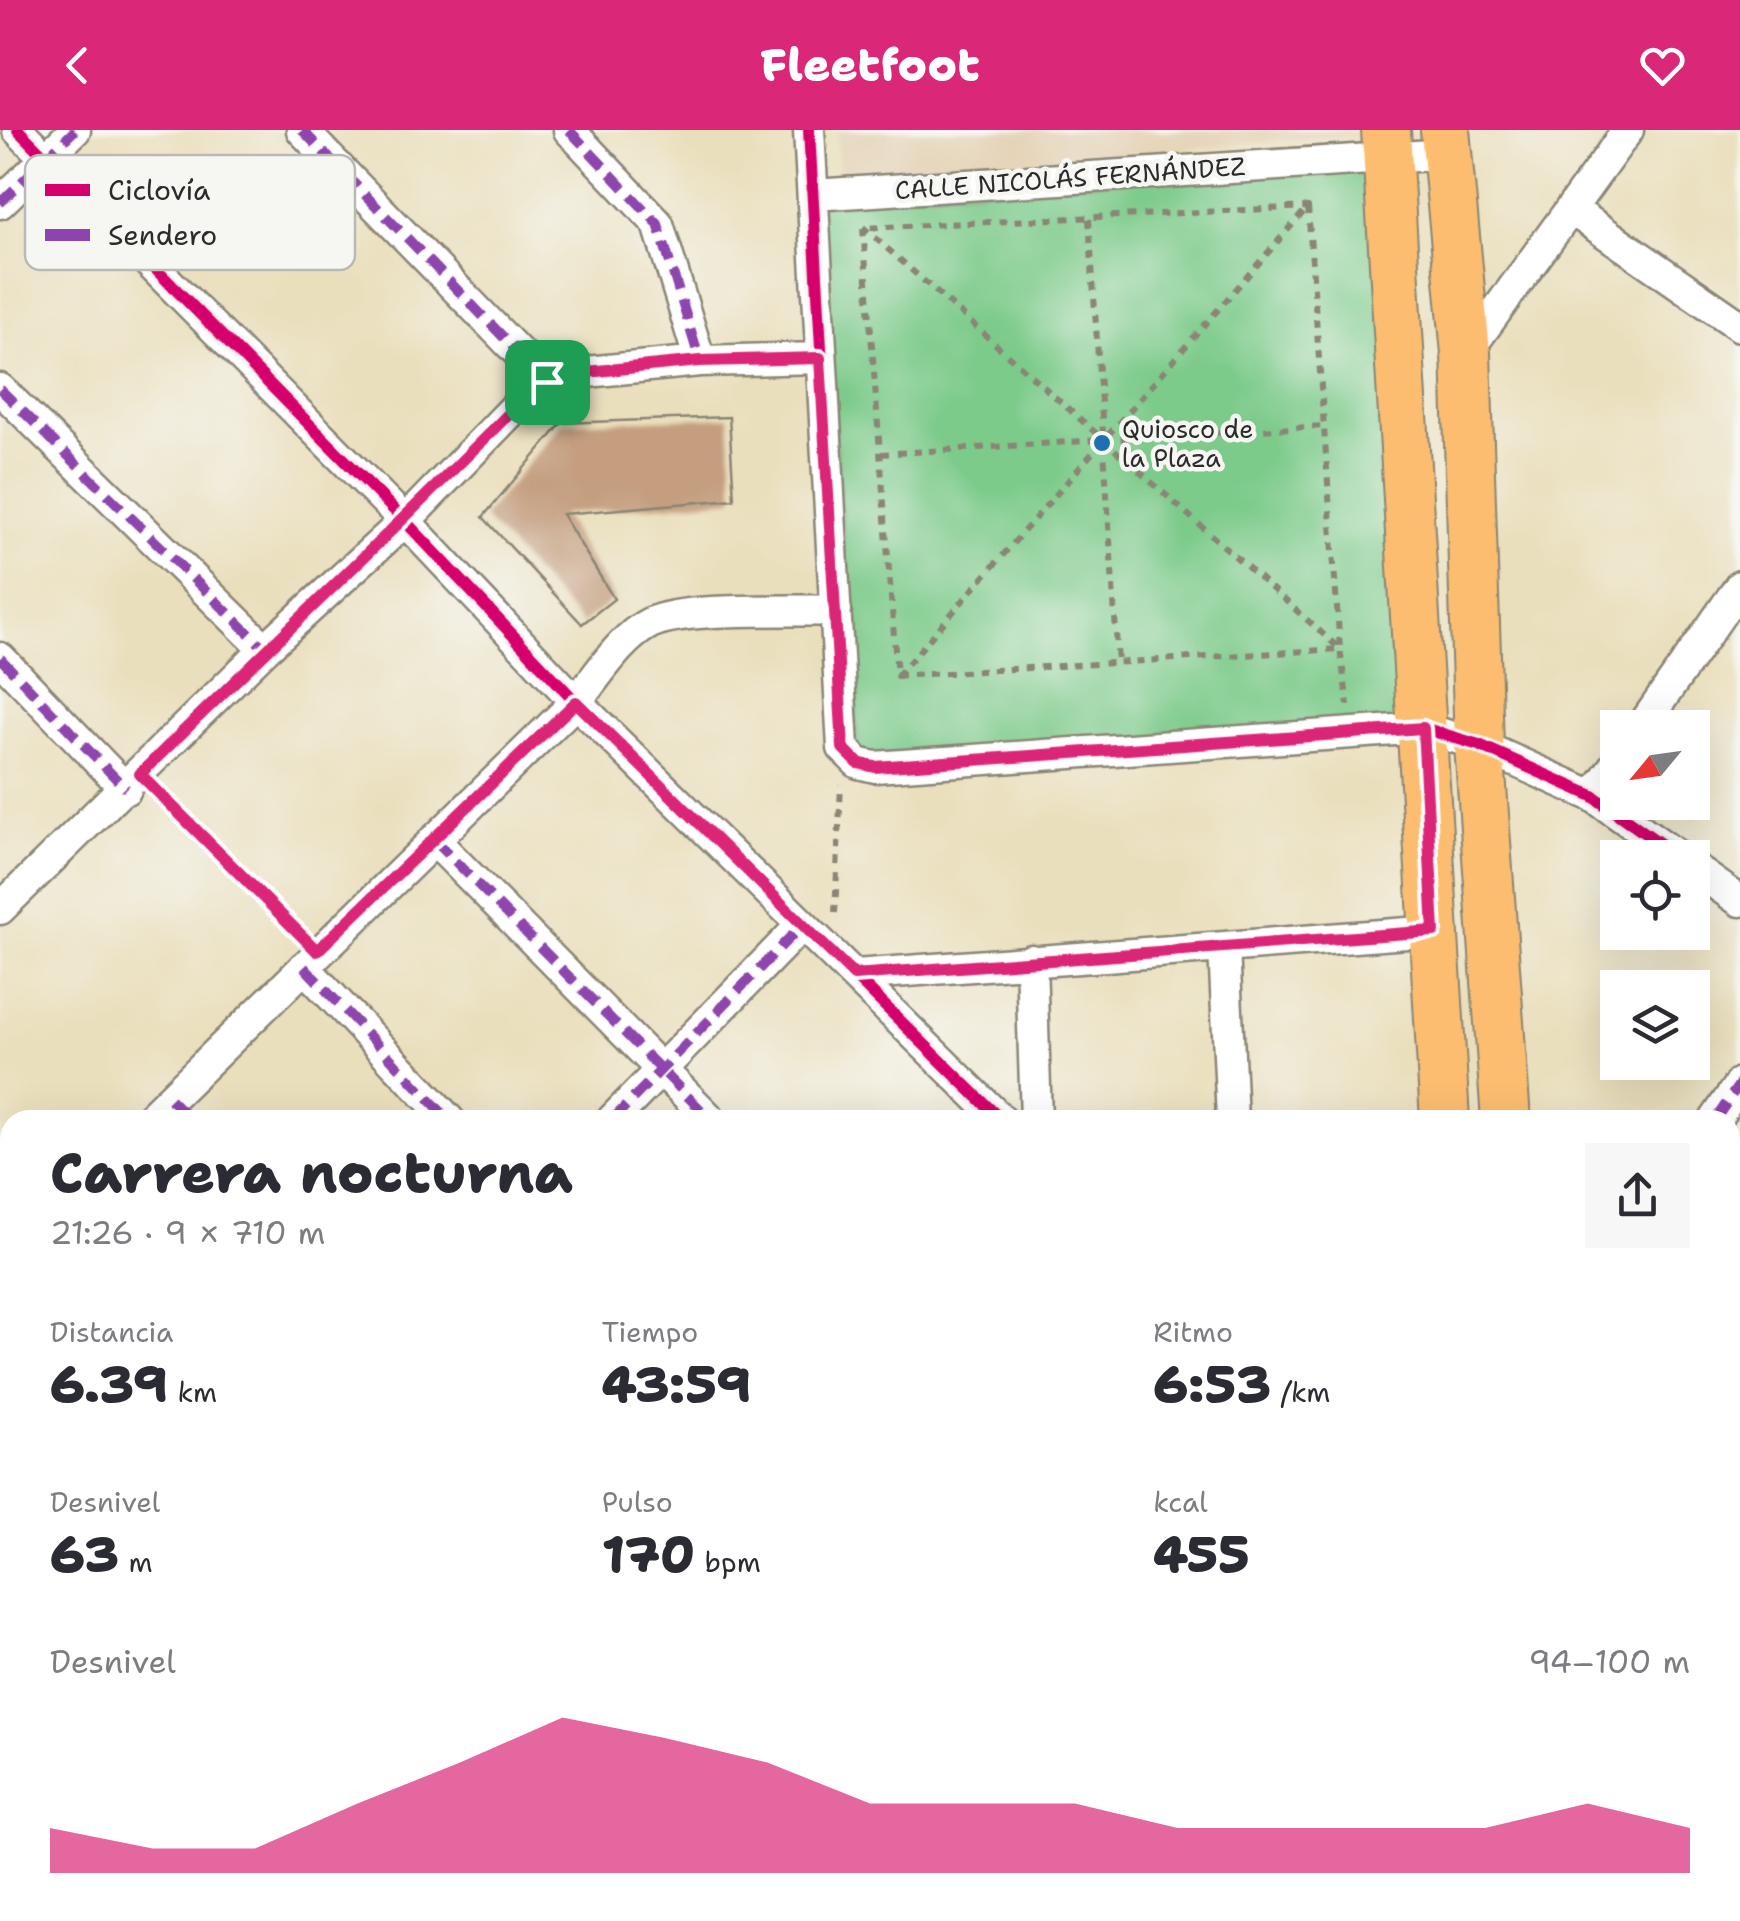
<!DOCTYPE html>
<html lang="es">
<meta charset="utf-8">
<style>
:root{--surface:#fff;--page:#f7f7f7;--text:#2b2b33;--muted:#7c7c81;--accent:#db2777}
body{margin:0;font-family:"Shantell Sans",sans-serif;background:var(--page);color:var(--text);height:100vh;display:flex;flex-direction:column;font-size:38px;white-space:nowrap}
*{box-sizing:border-box;margin:0}
p{font-size:32px;color:var(--muted)}
.icon{flex:none;width:55px;height:55px;fill:none;stroke:currentColor;stroke-width:2;stroke-linecap:round;stroke-linejoin:round}
.map{position:relative;flex:1;overflow:hidden}
.side{position:absolute;left:0px;top:980px;width:1740px;height:812px;display:flex;flex-direction:column;background:var(--surface);border-radius:30px 30px 0 0;box-shadow:0 10px 40px #0002}
.side>*{flex:none}
.needle{width:65px;rotate:241deg}
.controls{position:absolute;left:1600px;top:580px;display:grid;gap:20px}
.controls a{display:grid;place-items:center;width:110px;height:110px;border-radius:0px;background:var(--surface);box-shadow:0 10px 40px #0002;font-size:50px}
.pin{position:absolute;display:grid;place-items:center;width:85px;height:85px;color:#fff;margin:-42px;border-radius:20px;box-shadow:0 5px 15px #0006}
.round{display:grid;place-items:center;flex:none;width:105px;height:105px;border-radius:0px;background:var(--page)}
.head{display:flex;align-items:center;justify-content:space-between;height:170px;padding:0 50px}
h1{font-size:55px;font-weight:800;line-height:75px}
.figures{display:grid;grid-template-columns:repeat(3,1fr);gap:15px;height:170px;padding:10px 50px}
.figures div{display:grid;align-content:center}
.figures b{font-size:50px;font-weight:800}
.figures small{font-size:28px;font-weight:400}
.figures p{font-size:28px}
.chart{height:280px;padding:20px 50px}
.chart p{display:flex;justify-content:space-between}
.chart svg{width:100%;height:180px;margin-top:10px;fill:var(--accent);opacity:.7}
header{display:flex;justify-content:space-between;align-items:center;height:130px;padding:0 50px;background:var(--accent);color:#fff;font-size:45px;font-weight:800}
.map>svg:first-child{display:block}
</style>
<header><svg class="icon" aria-label="back" viewBox="0 0 24 24"><path d="M15 5l-7 7 7 7"/></svg>Fleetfoot<svg class="icon" aria-label="heart" viewBox="0 0 24 24"><path d="M12 20l-8-8c-3-5 5-10 8-4 3-6 11-1 8 4z"/></svg></header>
<div class="map">
<svg width="1740" height="1791" viewBox="0 0 1740 1791">
<rect width="100%" height="100%" fill="#f6f6f2"/>
<filter id="ink" filterUnits="userSpaceOnUse"><feTurbulence type="fractalNoise" baseFrequency=".01" numOctaves="2"/><feDisplacementMap in="SourceGraphic" scale="20" xChannelSelector="R" yChannelSelector="G"/><feConvolveMatrix kernelMatrix="1 2 1 2 8 2 1 2 1" color-interpolation-filters="sRGB"/></filter>
<filter id="wash" filterUnits="userSpaceOnUse"><feTurbulence type="fractalNoise" baseFrequency=".0048" numOctaves="4" result="noise"/><feDisplacementMap in="SourceGraphic" scale="40" xChannelSelector="R" yChannelSelector="G"/><feGaussianBlur stdDeviation="2.25" result="paint"/><feColorMatrix in="noise" values="0 0 0 0 0 0 0 0 0 0 0 0 0 0 0 0 0 1.4 0 .05"/><feComposite in="paint" operator="in"/></filter>
<g filter="url(#wash)">
<rect width="100%" height="100%" fill="#eadfbc"/>
<path fill="#e4d1b4" d="M 836,0 L 1357,0 L 1357,4 L 1074,29 L 880,39 L 840,46 Z
M 902,1783 L 902,1782 L 1386,1783 L 1384,1791 L 894,1791 Z"/>
<path fill="#7dcb8b" stroke="#547b5b" stroke-width="2.5" d="M 1381,34 L 1414,592 L 858,630 L 817,68 Z"/>
<g id="blocks">
<path fill="#c49e7f" d="M 729,287 L 734,369 L 562,384 L 614,469 L 582,494 L 483,387 L 562,293 Z"/>
</g>
</g>
<g filter="url(#ink)">
<use href="#blocks" fill-opacity="0" stroke="#8a8574" stroke-width="2.5"/>
<g fill="none" stroke-linecap="round" stroke-linejoin="round">
<defs>
<path id="minor" d="M 18,0 L 405,391 L 576,572 L 1001,990
M 302,0 L 547,252
M 569,0 L 658,94 L 700,231
M 809,0 L 843,618 L 858,633 L 875,637 L 1423,598 L 1479,615 L 1593,666 L 1680,728
M 813,65 L 1447,24
M 0,73 L 75,0
M 1571,79 L 1740,196
M 1466,223 L 1628,0
M 0,259 L 265,519
M 0,528 L 126,659
M 1641,598 L 1740,456
M 1593,666 L 1618,631
M 434,710 L 711,990
M 1692,737 L 1740,771
M 0,779 L 265,519 L 405,391 L 530,262 L 566,244 L 700,231 L 820,228
M 1224,817 L 1232,990
M 1031,830 L 1036,990
M 304,837 L 449,990
M 855,845 L 1434,801
M 148,990 L 576,572 C 597,547 620,508 650,493 C 686,476 791,482 836,480
M 612,990 L 801,796
M 1715,990 L 1740,953
M 0,1096 L 10,1107
M 0,1136 L 10,1126
M 0,1356 L 10,1366
M 1730,1377 L 1740,1363
M 0,1597 L 10,1607
M 1730,1605 L 1740,1612
M 1730,1721 L 1740,1716
M 182,1782 L 191,1791
M 423,1782 L 431,1791
M 681,1782 L 689,1791
M 1655,1782 L 1660,1791
M 506,1791 L 514,1782
M 864,1791 L 873,1782
M 1567,1791 L 1568,1782
M 1595,1791 L 1610,1782"/>
<path id="secondary" d="M 1445,1791 L 1447,1782"/>
<path id="primary" d="M 1386,0 L 1445,990
M 1445,0 L 1466,223 L 1479,615 L 1506,990"/>
<path id="trunk" d="M 1411,1791 L 1413,1782
M 1491,1791 L 1492,1782"/>
</defs>
<use href="#minor" stroke="#8a8574" stroke-width="35"/>
<use href="#secondary" stroke="#8a8574" stroke-width="48"/>
<use href="#primary" stroke="#8a8574" stroke-width="52"/>
<use href="#trunk" stroke="#8a8574" stroke-width="55"/>
<path stroke="#8a8574" stroke-width="6" stroke-dasharray="8 8" stroke-linecap="butt" d="M 1308,77 L 1340,519 L 897,546 L 863,98 Z
M 1089,89 L 1118,533
M 863,97 L 1340,519 L 1348,575
M 881,324 L 1323,296
M 897,546 L 1307,78
M 159,663 L 298,803
M 835,783 L 841,655"/>
<use href="#minor" stroke="#fff" stroke-width="30"/>
<use href="#secondary" stroke="#fee5c5" stroke-width="42"/>
<use href="#primary" stroke="#fcbd6f" stroke-width="48"/>
<use href="#trunk" stroke="#fcbd6f" stroke-width="50"/>
<path stroke="#8e44ad" stroke-width="10" stroke-dasharray="20 10" stroke-linecap="butt" d="M 302,0 L 547,252
M 569,0 L 658,94 L 700,231
M 0,73 L 75,0
M 0,259 L 265,519
M 0,528 L 126,659
M 434,710 L 711,990
M 304,837 L 449,990
M 170,969 L 191,990
M 612,990 L 801,796
M 1715,990 L 1740,953
M 0,1356 L 10,1366
M 0,1597 L 10,1607
M 182,1782 L 191,1791
M 423,1782 L 431,1791"/>
<defs>
<path id="cycleway" d="M 18,0 L 405,391 L 576,572 L 1001,990
M 809,0 L 843,618 L 858,633 L 875,637 L 1423,598 L 1479,615 L 1593,666 L 1680,728"/>
</defs>
<use href="#cycleway" stroke="#f6f6f2" stroke-width="19"/>
<use href="#cycleway" stroke="#d6006c" stroke-width="12"/>
</g>
</g>
<g fill="none" stroke-linecap="round" stroke-linejoin="round" filter="url(#ink)">
<defs>
<path id="route" d="M 820,228 L 843,618 L 858,633 L 875,637 L 1423,598 L 1434,801 L 854,845 L 576,572 L 317,821 L 140,644 C 269,516 403,393 530,262 L 566,244 L 700,231 Z"/>
</defs>
<use href="#route" stroke="#fff" stroke-width="20"/>
<use href="#route" stroke="#db2777" stroke-width="12"/>
</g>
<circle fill="#1f6fb2" stroke="#f6f6f2" stroke-width="4" cx="1102" cy="313" r="10"/>
<g text-anchor="middle" dominant-baseline="central" stroke-width="9" stroke-linejoin="round" paint-order="stroke">
<g font-size="25" fill="#2b2b2b" stroke="#f6f6f2">
<text transform="translate(1070 48) rotate(-4)">CALLE NICOLÁS FERNÁNDEZ</text>
</g>
<g font-size="25" fill="#2b2b2b" stroke="#f6f6f2" text-anchor="start">
<text x="1122" y="299">Quiosco de<tspan x="1122" dy="29">la Plaza</tspan></text>
</g>
</g>
<rect x="25" y="25" width="330" height="115" rx="15" fill="#f6f6f2" stroke="#b9b9b6" stroke-width="2.5"/>
<rect x="45" y="54" width="45" height="12" fill="#d6006c"/>
<rect x="45" y="99" width="45" height="12" fill="#8e44ad"/>
<g font-size="28" fill="#2b2b2b">
<text x="108" y="70">Ciclovía</text>
<text x="108" y="115">Sendero</text>
</g>
</svg>
<div class="controls">
<a><svg class="needle" viewBox="-14 -14 28 28"><path d="M0-13l5 13h-10z" fill="#e53935"/><path d="M0 13l5-13h-10z" fill="#7c7c81"/></svg></a>
<a><svg class="icon" aria-label="locate" viewBox="0 0 24 24"><circle cx="12" cy="12" r="6"/><path d="M12 2v4M12 18v4M2 12h4M18 12h4"/></svg></a>
<a><svg class="icon" aria-label="layers" viewBox="0 0 24 24"><path d="M12 4l9 5-9 5-9-5zM3 14l9 5 9-5"/></svg></a>
</div>
<div class="pin" style="left:547px;top:252px;background:#1e9e55"><svg class="icon" aria-label="arrive" viewBox="0 0 24 24"><path d="M6 21V4h12l-3 4 3 4H6"/></svg></div>
<section class="side">
<div class="head"><div><h1>Carrera nocturna</h1><p>21:26 · 9 × 710 m</p></div><a class="round"><svg class="icon" aria-label="share" viewBox="0 0 24 24"><path d="M12 15V3M7 8l5-5 5 5M5 13v7h14v-7"/></svg></a></div>
<div class="figures">
<div><p>Distancia</p><b>6.39<small> km</small></b></div>
<div><p>Tiempo</p><b>43:59</b></div>
<div><p>Ritmo</p><b>6:53<small> /km</small></b></div>
</div>
<div class="figures">
<div><p>Desnivel</p><b>63<small> m</small></b></div>
<div><p>Pulso</p><b>170<small> bpm</small></b></div>
<div><p>kcal</p><b>455</b></div>
</div>
<div class="chart"><p><span>Desnivel</span>94–100 m</p>
<svg viewBox="0 0 160 44" preserveAspectRatio="none"><path d="M0 44V33L10 38L20 38L30 27L40 17L50 6L60 11L70 17L80 27L90 27L100 27L110 33L120 33L130 33L140 33L150 27L160 33V44z"/></svg>
</div>
</section>
</div>
